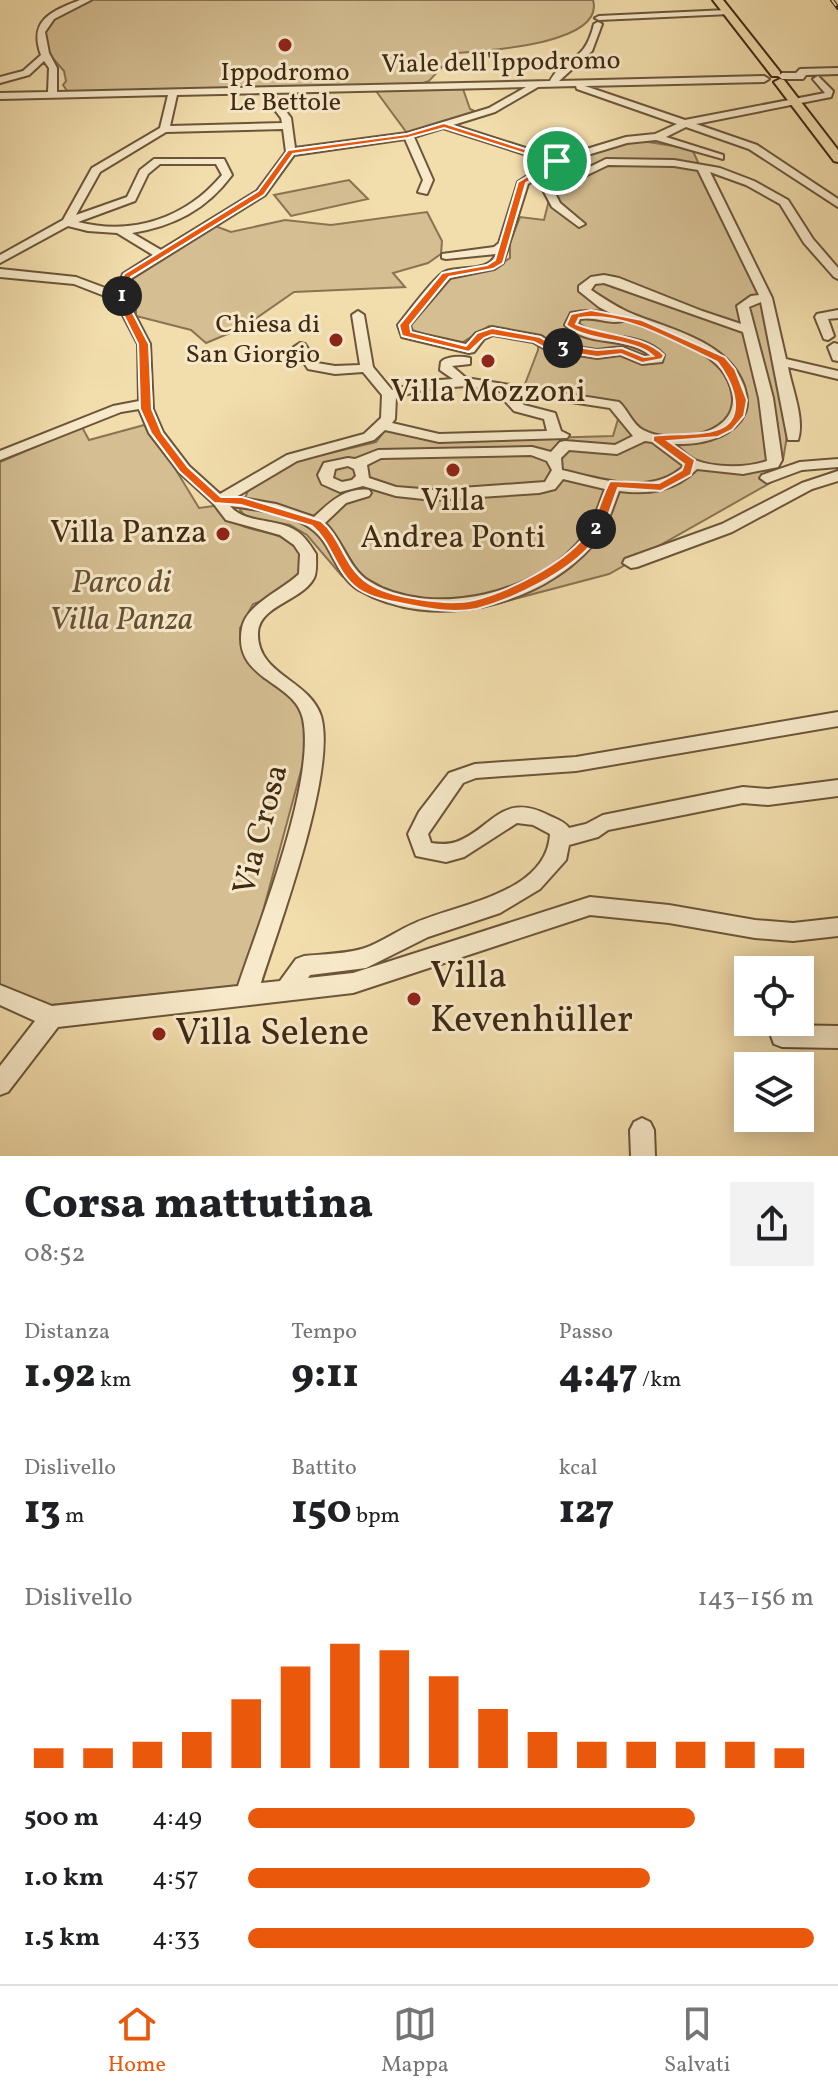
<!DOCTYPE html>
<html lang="it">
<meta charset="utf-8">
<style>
:root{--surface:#fff;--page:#f2f2f2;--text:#202124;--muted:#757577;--line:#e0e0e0;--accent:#ea580c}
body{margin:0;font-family:Vollkorn,serif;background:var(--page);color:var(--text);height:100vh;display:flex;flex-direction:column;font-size:30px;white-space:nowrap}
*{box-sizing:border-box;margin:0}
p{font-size:26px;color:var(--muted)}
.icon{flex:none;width:44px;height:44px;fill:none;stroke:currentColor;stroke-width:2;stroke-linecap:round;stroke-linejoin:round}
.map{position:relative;height:1156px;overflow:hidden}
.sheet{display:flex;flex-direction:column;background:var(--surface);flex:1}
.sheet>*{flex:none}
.tools{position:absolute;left:734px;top:956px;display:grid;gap:16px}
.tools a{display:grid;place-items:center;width:80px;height:80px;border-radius:0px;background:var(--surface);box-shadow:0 4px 20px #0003;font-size:40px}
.pin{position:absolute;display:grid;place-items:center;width:68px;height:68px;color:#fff;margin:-34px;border:4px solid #fff;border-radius:50%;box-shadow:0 2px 8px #0007}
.km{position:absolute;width:40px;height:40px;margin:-20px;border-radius:50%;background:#222;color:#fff;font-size:22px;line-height:40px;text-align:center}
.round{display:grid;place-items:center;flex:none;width:84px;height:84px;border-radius:0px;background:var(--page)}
.head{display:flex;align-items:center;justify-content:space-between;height:136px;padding:0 24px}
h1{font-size:44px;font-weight:800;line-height:60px}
.stats{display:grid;grid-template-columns:repeat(3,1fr);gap:12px;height:136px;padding:8px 24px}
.stats div{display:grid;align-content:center}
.stats b{font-size:40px;font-weight:800}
.stats small{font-size:22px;font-weight:400}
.stats p{font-size:22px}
.chart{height:224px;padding:16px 24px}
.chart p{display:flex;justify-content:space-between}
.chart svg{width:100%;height:144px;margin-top:8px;stroke:var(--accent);stroke-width:6}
ul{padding:0 24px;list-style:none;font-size:26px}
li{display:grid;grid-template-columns:128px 96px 1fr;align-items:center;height:60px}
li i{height:20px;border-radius:10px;background:var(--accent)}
.tabs{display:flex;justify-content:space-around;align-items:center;height:112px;border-top:2px solid var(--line);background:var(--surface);font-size:22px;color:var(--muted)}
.tabs a{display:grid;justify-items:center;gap:4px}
.tabs .active{color:var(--accent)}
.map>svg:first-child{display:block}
</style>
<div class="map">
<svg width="838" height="1156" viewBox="0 0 838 1156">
<rect width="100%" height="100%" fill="#f2ddac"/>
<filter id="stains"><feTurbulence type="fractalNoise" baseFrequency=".0025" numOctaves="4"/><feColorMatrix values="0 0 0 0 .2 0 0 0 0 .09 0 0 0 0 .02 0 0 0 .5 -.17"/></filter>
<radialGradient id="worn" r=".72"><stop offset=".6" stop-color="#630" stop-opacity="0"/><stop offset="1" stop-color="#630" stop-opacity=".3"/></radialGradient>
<path fill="#d4be92" stroke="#8a7352" stroke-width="2" d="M 90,0 L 593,0 C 606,45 482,51 455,53 L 429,81 L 420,84 L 68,92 L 63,85 L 66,81 L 64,71 L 42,46 L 43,31 L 58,16 Z
M 463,89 L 470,109 L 479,113 L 407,133 L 376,91 Z
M 618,141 L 642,141 L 692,149 L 761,300 L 787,436 L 783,460 L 770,472 L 779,478 L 609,574 L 480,608 L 430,609 L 370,595 L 342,576 L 307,535 L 290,525 L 246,517 L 240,510 L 248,491 L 296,461 L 376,442 L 386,429 L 439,441 L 613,436 L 621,409 L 522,392 L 538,350 L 539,336 L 489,326 L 458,345 L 406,328 L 448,277 L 494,268 L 510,258 L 510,243 L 520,217 L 544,220 L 552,188 L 587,174 L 565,165 Z
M 349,180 L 368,199 L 291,216 L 274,195 Z
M 427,212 L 442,241 L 441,254 L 428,263 L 393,273 L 405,287 L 294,292 L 242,328 L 206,343 L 191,330 L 136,316 L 136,298 L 128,290 L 133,274 L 210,224 L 231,232 L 285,220 L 331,225 Z
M 148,424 L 199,508 L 221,505 C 235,540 281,523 302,552 L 300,574 L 290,592 L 253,604 L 240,628 L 240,637 L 252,667 L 264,679 L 286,689 L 309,722 L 302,767 L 243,985 L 50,1005 L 0,987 L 0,462 L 82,427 L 89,440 Z"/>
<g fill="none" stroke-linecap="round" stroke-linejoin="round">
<defs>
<path id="minor" d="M 80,0 L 91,0 L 54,19 L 45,32 L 49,53 L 57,68 L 57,92 L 550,81 C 566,53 584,66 594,24 L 598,22 L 602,24 L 592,51 L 559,81 L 764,76 L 769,79 L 764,82 L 585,86 L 685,120 L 825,93 L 813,79 L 818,76 L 833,91 L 831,97 L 696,124 L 757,145 L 838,199 L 838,207 L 749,149 L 686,127 L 666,137 L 723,155 L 723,159 L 656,140 L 627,143 L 561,163 L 528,184 L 503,263 L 494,269 L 450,278 L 410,325 L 412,332 L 466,344 L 476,333 L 492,327 L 541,336 L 551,343 L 597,350 L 622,347 L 644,356 L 651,356 C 626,335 588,348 565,325 L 571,313 C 586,310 597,310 612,314 L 599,307 L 579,291 L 579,286 L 591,277 L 604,275 L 619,278 L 702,311 L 741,324 L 737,306 L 751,296 L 759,295 L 698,170 L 674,166 L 608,165 L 554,191 L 560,203 L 585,224 L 579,227 L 552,207 L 543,190 L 606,159 L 674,160 L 720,168 L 754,181 L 788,200 L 813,239 L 838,268 L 838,279 L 834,277 L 804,243 L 780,204 L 746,185 L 710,172 L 772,298 L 786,359 L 838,371 L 838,379 L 788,367 C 792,389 805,419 798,440 L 788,440 L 761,302 L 749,307 L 773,398 L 782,460 L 778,467 L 743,474 L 697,469 C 675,491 649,495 619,491 C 612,510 606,530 593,545 C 539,607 432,632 359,590 C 341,579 335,559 324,542 C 306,514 260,510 230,506 C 243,522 270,519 289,527 C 302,532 309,543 316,554 C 316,561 317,572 314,578 C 302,601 260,605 258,632 C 256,675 309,679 321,716 C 337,771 279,926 261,983 L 280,981 L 296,959 L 304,956 C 323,954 347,954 365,948 C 382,942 398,930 415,923 C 457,904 547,894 550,834 L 533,825 L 517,823 L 464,857 L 446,862 L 416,856 L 408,834 L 419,812 L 449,773 L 475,764 L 576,757 L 838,712 L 838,726 L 576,771 L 476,778 L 463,783 L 428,834 L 431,843 C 439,844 447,845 456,842 C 491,830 501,791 548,815 C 556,819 564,821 569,828 L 586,824 L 603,815 L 743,787 L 768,789 L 838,780 L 838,796 L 768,805 L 743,803 L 608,830 L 598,837 L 569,845 L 566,860 L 540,889 L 500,913 L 428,937 L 366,968 L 310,975 L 308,978 L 353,973 L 590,897 L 669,905 L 755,920 L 793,923 L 838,918 L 838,936 L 793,941 L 755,938 L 669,923 L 590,915 L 353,993 L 58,1027 L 8,1092 L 0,1095 L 0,1066 L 35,1021 L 0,1005 L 0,985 L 52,1006 L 238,986 C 259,923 316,781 303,719 C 295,680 232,681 242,628 C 246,604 283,590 299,574 L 300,554 L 294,545 L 280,535 L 226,520 L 213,503 L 179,472 L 149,433 L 139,409 L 121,412 L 0,460 L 0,451 L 113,406 L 139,401 L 138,344 L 115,300 L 74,284 L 0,277 L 0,269 L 76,277 L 116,292 L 123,274 L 153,255 L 117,233 L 88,231 L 68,226 L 0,263 L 0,255 L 63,220 L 92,168 L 160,128 L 168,95 L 0,99 L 0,93 L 48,92 L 49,68 L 44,61 L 29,75 L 0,83 L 0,77 L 23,71 L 41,55 C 28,20 52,11 80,0 ZM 576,86 L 577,89 L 677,124 L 655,134 L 626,137 L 557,158 L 453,125 L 495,112 L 538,87 ZM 526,87 L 489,108 L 407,133 L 295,148 L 291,118 L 272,93 ZM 262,93 L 281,118 L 282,123 L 170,126 L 177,95 ZM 443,128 L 549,162 L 518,182 L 499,243 L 494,247 L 442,254 L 442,258 L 446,259 L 496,254 C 489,273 460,265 444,272 C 435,276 406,315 398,325 L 402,337 L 469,353 L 474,352 L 484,339 L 493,335 L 533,342 L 547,350 L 597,358 L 620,355 L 642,364 L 662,362 L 664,355 C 641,330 604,342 578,324 L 580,319 C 595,316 613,326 626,320 C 656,332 691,341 715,363 C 723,370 728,378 731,388 C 746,435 673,446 643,430 C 632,424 628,410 619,402 L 466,378 L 452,366 L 470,364 L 470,358 C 461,356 446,356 441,362 L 440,370 L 453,379 L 426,381 L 392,390 L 373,367 L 364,315 L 358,311 L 352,315 L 360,365 L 335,366 L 317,363 L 305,344 L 300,343 L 294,347 L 308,369 L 335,374 L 363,372 L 382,395 L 381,418 L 364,434 L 287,455 L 220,494 L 189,466 L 163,432 L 153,409 L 150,344 L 126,298 L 132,278 L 265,195 L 294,155 L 405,139 L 423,180 L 418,192 L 427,194 L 433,180 L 414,137 ZM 283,129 L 286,152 L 257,191 L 161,250 L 132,233 C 174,226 206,210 232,175 L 224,159 L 154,159 L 140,170 L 127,197 L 76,215 L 100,172 L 166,132 ZM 160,164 L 216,164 L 222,175 C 186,218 133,236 78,222 L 135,201 L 148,174 ZM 604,283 L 743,332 L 759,398 L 767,461 C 747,468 715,468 695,460 C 688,457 680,449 674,444 C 697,445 726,440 741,420 C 749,409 748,399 744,386 C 728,340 667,329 628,312 C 615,306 603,298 591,290 L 595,284 ZM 466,386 L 505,392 L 505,401 L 514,411 L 544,419 L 547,431 L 439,434 L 392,423 L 395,419 L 396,397 L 427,389 ZM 519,394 L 610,408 L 633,436 L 615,445 L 565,441 L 560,442 L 551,452 L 532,447 L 378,450 L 355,459 L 348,458 L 324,463 L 318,475 L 322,484 L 340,492 L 363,486 L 396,496 L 433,500 L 539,493 L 555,489 L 563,479 L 605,489 C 599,504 595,520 585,534 C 544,593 431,620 369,581 C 348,568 343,540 325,523 L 346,503 L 369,496 L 371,493 L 369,490 C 346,487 330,502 314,517 L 276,504 L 236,497 L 297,461 L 374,440 L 385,430 L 439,442 L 567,438 L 569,435 L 561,431 L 555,413 L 524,405 L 519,400 ZM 645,441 L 652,442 L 684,466 C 650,497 601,479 562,470 L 561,458 L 569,450 L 617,454 ZM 531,455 L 547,461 L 552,470 L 545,482 L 433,490 L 396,487 L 369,478 L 367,465 L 381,458 ZM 348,466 L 354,469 L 356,476 L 352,480 L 342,482 L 333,478 L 335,469 Z
M 727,10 L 730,14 L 599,20 L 595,18 L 599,16 Z
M 838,68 L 838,74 L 806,75 L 803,79 L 782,79 L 778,76 L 782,73 L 796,73 L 800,69 Z
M 838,310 L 838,318 L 828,319 L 834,336 L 828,340 L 824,339 L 815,317 L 817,314 Z
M 834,343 L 838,344 L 838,361 L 833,360 L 828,347 Z
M 838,459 L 838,467 L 802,470 L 767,483 L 760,478 L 762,475 L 800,462 Z
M 838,471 L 838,481 L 812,489 L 732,532 L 637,567 L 631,568 L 623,563 L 625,559 L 722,524 L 802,483 Z
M 782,1025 L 838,1026 L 838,1048 L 782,1047 L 774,1044 L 771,1036 L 774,1028 Z
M 642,1118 L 650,1122 L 654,1130 L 655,1156 L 631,1156 L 630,1130 L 634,1122 Z"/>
<path id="major" d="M 713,0 L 723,0 L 780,72 L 780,76 L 772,76 Z
M 780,79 L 784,80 L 838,150 L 838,162 L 834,161 L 774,82 Z"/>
</defs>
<use href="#minor" stroke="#6c5539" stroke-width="4"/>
<use href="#major" stroke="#3f2813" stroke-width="4"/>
<use href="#minor" fill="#f7e9c9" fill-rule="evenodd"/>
<use href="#major" fill="#f2ddac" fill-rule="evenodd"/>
<defs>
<path id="rail" d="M 832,0 L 838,8"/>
</defs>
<use href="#rail" stroke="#3f2813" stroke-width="4"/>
<use href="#rail" stroke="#f7e9c9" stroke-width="2" stroke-dasharray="7" stroke-linecap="butt"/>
</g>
<path fill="#ea580c" stroke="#fff" stroke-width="2" fill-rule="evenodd" d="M 444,123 L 562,161 L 526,183 L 503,263 L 493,269 L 449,277 L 410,325 L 411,332 L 466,346 L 477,333 L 492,328 L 540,337 L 550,343 L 597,350 L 622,348 L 644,357 L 653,356 C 635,338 590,343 566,325 L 571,314 L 591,310 L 642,320 L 725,357 L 735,369 L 747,400 L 744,416 L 732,430 L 718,437 L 668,441 L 695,460 L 691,475 L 661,491 L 618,488 C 611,506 606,528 593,543 C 568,573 514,599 477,609 C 453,614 428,609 404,604 C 388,601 372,598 358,589 C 335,572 333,544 312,526 L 241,505 L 214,503 L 180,472 L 151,433 L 140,409 L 138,344 L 115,298 L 124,274 L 258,191 L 288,150 L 407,134 ZM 444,128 L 551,162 L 518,182 L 495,260 L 487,265 L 442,273 L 399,325 L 402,336 L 469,352 L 484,338 L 492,335 L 534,342 L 547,349 L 597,357 L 621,354 L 642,363 L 662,359 L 664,355 C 643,334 603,336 576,324 L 579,318 C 626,311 676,343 717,362 C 732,380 749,420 716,430 C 697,436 673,433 653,436 L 653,441 L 684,464 L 682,470 L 659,483 L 610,481 C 600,499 597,521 584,537 C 561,565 509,591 474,600 C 448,606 390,598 368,583 C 344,567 342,538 321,521 L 242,497 L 221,497 L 188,467 L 162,433 L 152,409 L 149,344 L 125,298 L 131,277 L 264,195 L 293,154 L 408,138 Z"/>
<g fill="#8f2418" stroke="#f7e9c9" stroke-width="3">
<circle cx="285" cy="45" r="8"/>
<circle cx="336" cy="340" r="8"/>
<circle cx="488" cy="361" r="8"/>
<circle cx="453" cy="470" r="8"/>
<circle cx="223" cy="534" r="8"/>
<circle cx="414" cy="999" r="8"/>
<circle cx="159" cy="1034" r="8"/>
</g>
<g text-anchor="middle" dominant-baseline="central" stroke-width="6" stroke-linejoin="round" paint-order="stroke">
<g font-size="26" fill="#3f2813" stroke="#f7e9c9">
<text transform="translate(501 63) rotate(-1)">Viale dell'Ippodromo</text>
</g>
<g font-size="26" fill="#3f2813" stroke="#f7e9c9">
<text x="285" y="73">Ippodromo<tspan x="285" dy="30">Le Bettole</tspan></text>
<text x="320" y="325" text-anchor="end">Chiesa di<tspan x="320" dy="30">San Giorgio</tspan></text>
</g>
<g font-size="32" fill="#3f2813" stroke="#f7e9c9">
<text x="488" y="393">Villa Mozzoni</text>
<text x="453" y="502">Villa<tspan x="453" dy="37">Andrea Ponti</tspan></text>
<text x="207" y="534" text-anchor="end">Villa Panza</text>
</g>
<g font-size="32" font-style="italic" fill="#644e33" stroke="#f7e9c9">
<text x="121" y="584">Parco di<tspan x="121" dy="37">Villa Panza</tspan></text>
</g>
<g font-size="32" fill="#3f2813" stroke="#f7e9c9">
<text transform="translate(262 830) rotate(-75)">Via Crosa</text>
</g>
<g font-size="38" fill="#3f2813" stroke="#f7e9c9" text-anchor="start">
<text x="430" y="977">Villa<tspan x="430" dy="44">Kevenhüller</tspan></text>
<text x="175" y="1034">Villa Selene</text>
</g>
</g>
<rect width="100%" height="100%" filter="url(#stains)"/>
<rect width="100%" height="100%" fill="url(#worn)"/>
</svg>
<div class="tools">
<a><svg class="icon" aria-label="locate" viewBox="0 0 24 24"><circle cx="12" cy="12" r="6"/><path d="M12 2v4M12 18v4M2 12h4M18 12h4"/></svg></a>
<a><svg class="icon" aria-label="layers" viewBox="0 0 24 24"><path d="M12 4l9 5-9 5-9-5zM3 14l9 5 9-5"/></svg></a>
</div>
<div class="pin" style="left:557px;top:161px;background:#1e9e55"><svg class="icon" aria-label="arrive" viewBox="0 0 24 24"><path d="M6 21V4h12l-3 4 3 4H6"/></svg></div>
<b class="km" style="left:122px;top:296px">1</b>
<b class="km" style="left:596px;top:529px">2</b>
<b class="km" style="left:563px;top:348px">3</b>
</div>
<section class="sheet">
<div class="head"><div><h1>Corsa mattutina</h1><p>08:52</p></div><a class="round"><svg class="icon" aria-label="share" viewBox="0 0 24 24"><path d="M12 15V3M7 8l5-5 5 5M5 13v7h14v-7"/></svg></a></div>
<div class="stats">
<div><p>Distanza</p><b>1.92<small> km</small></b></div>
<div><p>Tempo</p><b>9:11</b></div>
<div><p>Passo</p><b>4:47<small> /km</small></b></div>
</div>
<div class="stats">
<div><p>Dislivello</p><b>13<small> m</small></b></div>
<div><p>Battito</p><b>150<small> bpm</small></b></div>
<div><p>kcal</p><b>127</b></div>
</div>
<div class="chart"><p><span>Dislivello</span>143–156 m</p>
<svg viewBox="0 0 160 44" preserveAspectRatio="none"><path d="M5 44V38M15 44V38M25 44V36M35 44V33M45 44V23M55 44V13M65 44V6M75 44V8M85 44V16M95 44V26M105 44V33M115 44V36M125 44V36M135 44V36M145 44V36M155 44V38"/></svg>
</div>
<ul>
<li><b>500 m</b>4:49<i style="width:79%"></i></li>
<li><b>1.0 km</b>4:57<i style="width:71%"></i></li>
<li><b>1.5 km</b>4:33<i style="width:100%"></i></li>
</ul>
</section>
<nav class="tabs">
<a class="active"><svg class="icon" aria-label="home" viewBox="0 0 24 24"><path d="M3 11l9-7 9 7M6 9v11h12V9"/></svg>Home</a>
<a><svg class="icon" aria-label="map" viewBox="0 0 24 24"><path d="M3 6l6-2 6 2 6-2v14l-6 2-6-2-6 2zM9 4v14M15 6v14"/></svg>Mappa</a>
<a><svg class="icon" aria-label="saved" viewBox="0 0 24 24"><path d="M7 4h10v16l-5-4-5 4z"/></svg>Salvati</a>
</nav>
